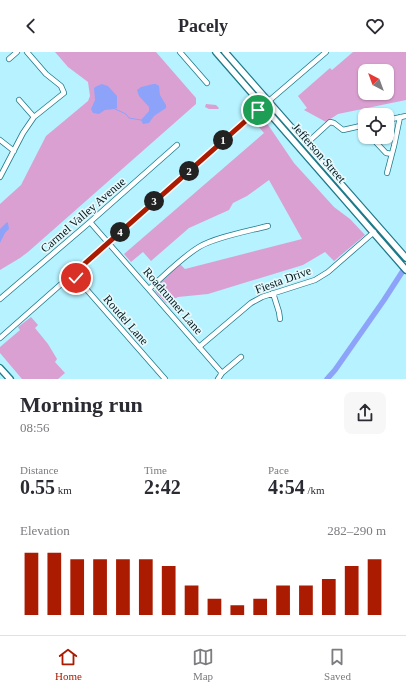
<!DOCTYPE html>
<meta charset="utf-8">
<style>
:root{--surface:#fff;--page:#f7f7f7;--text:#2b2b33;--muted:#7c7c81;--line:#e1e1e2;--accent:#aa1b01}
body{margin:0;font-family:"Times New Roman",serif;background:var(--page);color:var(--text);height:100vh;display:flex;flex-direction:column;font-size:15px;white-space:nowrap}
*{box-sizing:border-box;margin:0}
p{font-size:13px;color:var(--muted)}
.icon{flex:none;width:22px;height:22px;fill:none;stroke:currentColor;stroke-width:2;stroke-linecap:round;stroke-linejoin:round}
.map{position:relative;height:327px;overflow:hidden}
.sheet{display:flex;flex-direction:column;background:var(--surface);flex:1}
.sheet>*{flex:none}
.needle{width:26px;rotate:319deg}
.fabs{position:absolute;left:358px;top:12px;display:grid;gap:8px}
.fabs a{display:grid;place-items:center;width:36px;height:36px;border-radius:8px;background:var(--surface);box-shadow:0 1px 3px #0004;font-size:20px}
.pin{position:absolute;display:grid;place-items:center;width:34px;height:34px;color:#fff;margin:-17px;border:2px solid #fff;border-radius:50%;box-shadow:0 1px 4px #0007}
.km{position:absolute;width:20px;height:20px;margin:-10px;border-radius:50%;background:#222;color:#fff;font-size:11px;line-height:20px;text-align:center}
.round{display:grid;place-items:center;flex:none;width:42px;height:42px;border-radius:8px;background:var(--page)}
.summary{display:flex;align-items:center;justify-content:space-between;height:68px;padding:0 20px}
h1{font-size:22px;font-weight:800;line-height:30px}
.stats{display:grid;grid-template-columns:repeat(3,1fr);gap:6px;height:68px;padding:4px 20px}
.stats div{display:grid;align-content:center}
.stats b{font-size:20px;font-weight:800}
.stats small{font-size:11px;font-weight:400}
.stats p{font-size:11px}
.chart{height:112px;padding:8px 20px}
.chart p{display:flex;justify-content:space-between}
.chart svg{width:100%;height:72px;margin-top:4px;stroke:var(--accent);stroke-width:6}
header{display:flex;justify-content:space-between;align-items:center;height:52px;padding:0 20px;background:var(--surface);font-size:18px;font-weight:800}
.menu{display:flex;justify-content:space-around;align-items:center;height:56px;border-top:1px solid var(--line);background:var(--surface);font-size:11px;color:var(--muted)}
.menu a{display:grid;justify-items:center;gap:2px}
.menu .selected{color:var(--accent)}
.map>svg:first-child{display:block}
</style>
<header><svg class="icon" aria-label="back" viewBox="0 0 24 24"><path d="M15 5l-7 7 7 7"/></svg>Pacely<svg class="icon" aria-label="heart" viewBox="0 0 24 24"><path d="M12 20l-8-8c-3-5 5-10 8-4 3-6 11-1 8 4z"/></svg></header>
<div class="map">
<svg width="406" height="327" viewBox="0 0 406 327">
<rect width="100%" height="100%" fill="#b6f2ff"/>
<path fill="#dba0d2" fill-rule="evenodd" d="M 55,0 L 156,0 L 196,46 L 196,52 L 28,200 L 20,206 L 0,218 L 0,152 L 21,133 L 46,84 L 88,49 L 90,44 L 88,30 L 68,15 Z
M 353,0 L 406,0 L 406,48 L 338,62 L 326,70 L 304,58 L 307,56 L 298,44 L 330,16 L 332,18 ZM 365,19 L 387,19 L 387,41 L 365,41 Z
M 206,52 L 216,53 L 219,56 L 218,57 L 209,57 L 205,55 Z
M 260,61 L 294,111 L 334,155 L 350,167 L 365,183 L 334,209 L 325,200 L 303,213 L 208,242 L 178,245 L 166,251 L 155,239 L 156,234 L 180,212 L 185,217 L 302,187 L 269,128 L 247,144 L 233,151 L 229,158 L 189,176 L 151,209 L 143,200 L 131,210 L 124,202 L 264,81 L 253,68 Z
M 31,265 L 38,273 L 35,276 L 48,292 L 57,307 L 55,310 L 65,321 L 58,327 L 22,327 L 0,301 L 0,295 L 20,278 L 18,275 Z"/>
<path fill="#8da3fa" d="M 102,32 L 108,34 L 117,44 L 117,56 L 115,57 L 105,58 L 99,62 L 93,61 L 91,57 L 95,48 L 94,36 L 97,34 Z
M 153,32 L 156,32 L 159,34 L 160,43 L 166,53 L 166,56 L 154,64 L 149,71 L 143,72 L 141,68 L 149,59 L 149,55 L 139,44 L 137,38 L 141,35 Z
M 7,170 L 8,171 L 9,177 L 5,181 L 0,191 L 0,177 Z"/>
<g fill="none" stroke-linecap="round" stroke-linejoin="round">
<path stroke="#8da3fa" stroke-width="1" d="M 115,57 L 126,62 L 129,66 L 141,68"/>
<path stroke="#8da3fa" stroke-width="5.5" d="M 327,327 L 335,318 L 384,248 L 406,214"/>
<defs>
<path id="minor" d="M 180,0 L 207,31
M 9,7 L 17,0
M 19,48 L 34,65
M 387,68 L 406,64
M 371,85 L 386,101 L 392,102
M 0,88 L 14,99
M 306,92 L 330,70 L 334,71 L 343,78 L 365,73
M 387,121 L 394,94 L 400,65
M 0,125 L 23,81 L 34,65 L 64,41 L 61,34 L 46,22 L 27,0
M 90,170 L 222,321
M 73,222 L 165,327
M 149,237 C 165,223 181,206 199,195 C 215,185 249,179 268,174
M 273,241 L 279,260 L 280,267
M 0,247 L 90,170 L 177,93
M 0,286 L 263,54 L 326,0
M 199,295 L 251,251 L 262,245 L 315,228 L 328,220 L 374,180
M 218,327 L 222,321 L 241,305"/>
<path id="major" d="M 216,0 L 406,218
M 225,0 L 406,206
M 0,316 L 10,327"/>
</defs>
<use href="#minor" stroke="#1e7988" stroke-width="6"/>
<use href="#major" stroke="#1e7988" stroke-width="8"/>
<use href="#minor" stroke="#fff" stroke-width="4.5"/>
<use href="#major" stroke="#fff" stroke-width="5.5"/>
</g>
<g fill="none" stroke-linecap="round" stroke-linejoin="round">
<defs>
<path id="route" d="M 76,226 L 73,222 L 258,58"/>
</defs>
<use href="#route" stroke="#fff" stroke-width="8"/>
<use href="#route" stroke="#aa1b01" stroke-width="5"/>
</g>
<g text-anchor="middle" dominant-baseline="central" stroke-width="3.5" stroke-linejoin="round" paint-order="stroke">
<g font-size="12" fill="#01171b" stroke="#e5f8fc">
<text transform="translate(319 101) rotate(49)">Jefferson Street</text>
<text transform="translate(83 163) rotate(-41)">Carmel Valley Avenue</text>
<text transform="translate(283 228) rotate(-20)">Fiesta Drive</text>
<text transform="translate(173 249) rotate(49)">Roadrunner Lane</text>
<text transform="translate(126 268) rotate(49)">Roudel Lane</text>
</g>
</g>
</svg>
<div class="fabs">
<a><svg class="needle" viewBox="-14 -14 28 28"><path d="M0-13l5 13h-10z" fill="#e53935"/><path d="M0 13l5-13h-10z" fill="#7c7c81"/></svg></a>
<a><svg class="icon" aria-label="locate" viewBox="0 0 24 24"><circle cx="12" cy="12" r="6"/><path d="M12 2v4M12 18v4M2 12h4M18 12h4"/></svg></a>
</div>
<div class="pin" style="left:258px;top:58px;background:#1e9e55"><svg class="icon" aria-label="arrive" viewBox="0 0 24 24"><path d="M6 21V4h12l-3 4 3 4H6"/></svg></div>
<div class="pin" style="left:76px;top:226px;background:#d93025"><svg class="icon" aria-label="check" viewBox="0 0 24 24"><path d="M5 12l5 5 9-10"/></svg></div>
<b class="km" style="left:223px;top:88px">1</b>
<b class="km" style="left:189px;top:119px">2</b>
<b class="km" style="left:154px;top:149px">3</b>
<b class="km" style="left:120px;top:180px">4</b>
</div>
<section class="sheet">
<div class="summary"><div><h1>Morning run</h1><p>08:56</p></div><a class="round"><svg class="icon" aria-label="share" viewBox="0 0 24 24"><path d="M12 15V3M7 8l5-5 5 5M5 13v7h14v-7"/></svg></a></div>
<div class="stats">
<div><p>Distance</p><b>0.55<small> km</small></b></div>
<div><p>Time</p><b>2:42</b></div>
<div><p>Pace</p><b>4:54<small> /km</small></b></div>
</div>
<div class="chart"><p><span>Elevation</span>282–290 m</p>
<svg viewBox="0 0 160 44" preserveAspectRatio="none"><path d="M5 44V6M15 44V6M25 44V10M35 44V10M45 44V10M55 44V10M65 44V14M75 44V26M85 44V34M95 44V38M105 44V34M115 44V26M125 44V26M135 44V22M145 44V14M155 44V10"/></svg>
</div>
</section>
<nav class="menu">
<a class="selected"><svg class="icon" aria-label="home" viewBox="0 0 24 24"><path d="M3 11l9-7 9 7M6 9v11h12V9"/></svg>Home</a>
<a><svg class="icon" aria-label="map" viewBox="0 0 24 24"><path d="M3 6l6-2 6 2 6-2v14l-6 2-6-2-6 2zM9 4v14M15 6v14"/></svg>Map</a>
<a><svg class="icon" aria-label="saved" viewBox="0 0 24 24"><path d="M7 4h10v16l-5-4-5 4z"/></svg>Saved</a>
</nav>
